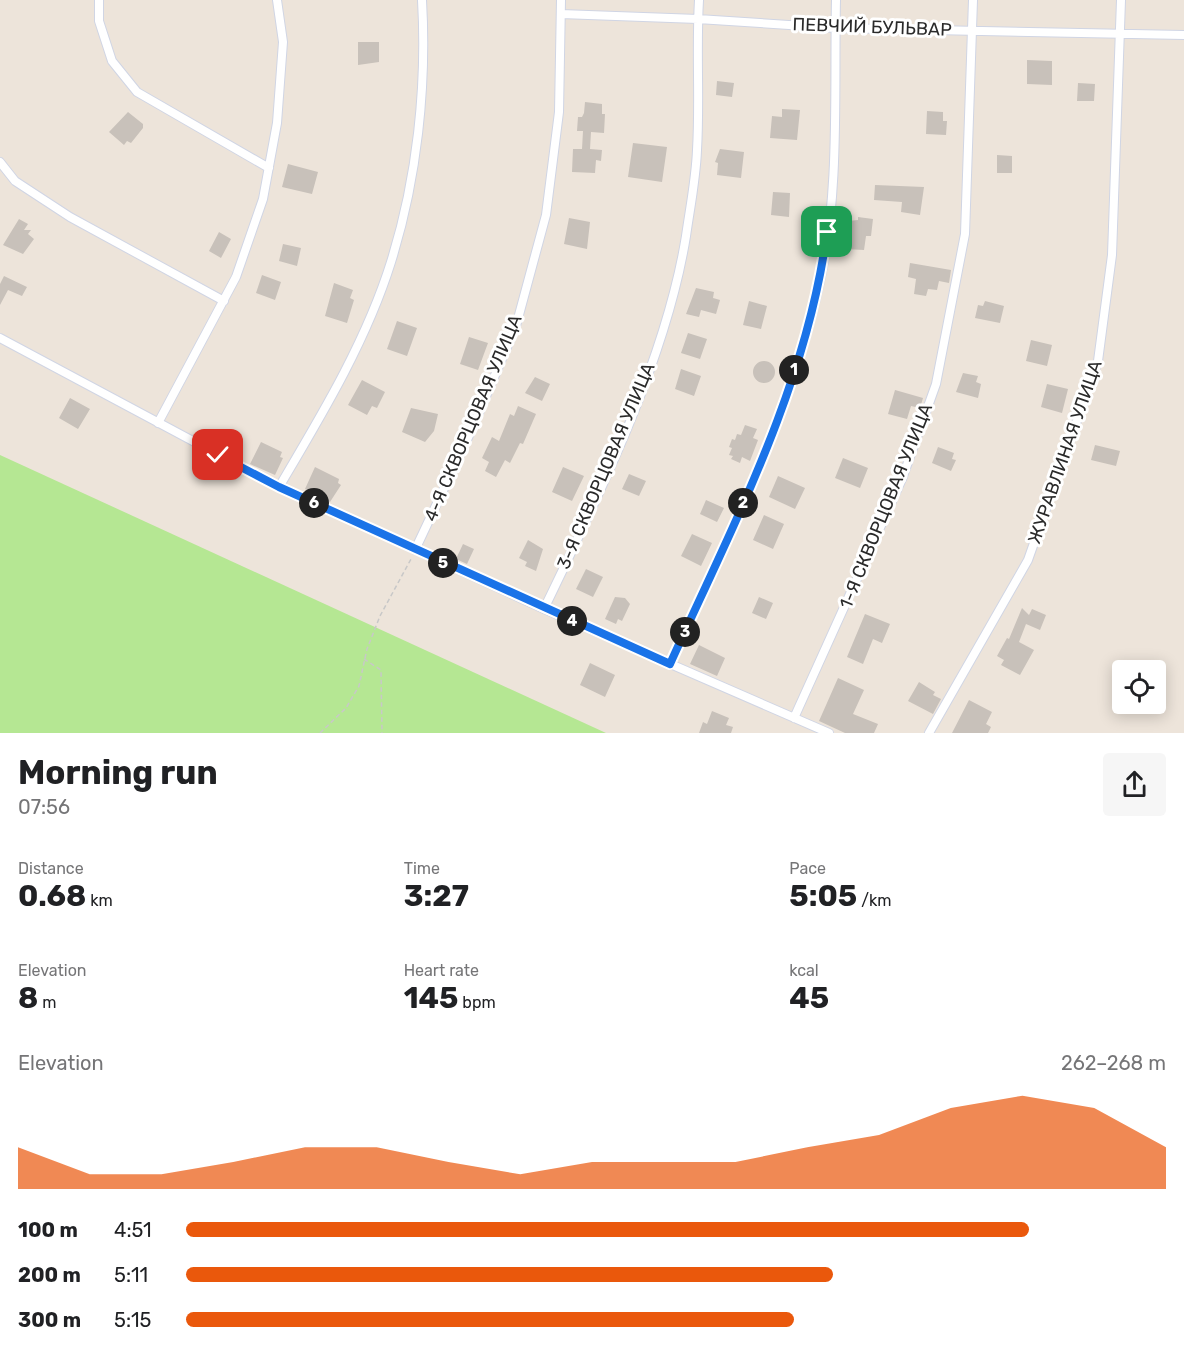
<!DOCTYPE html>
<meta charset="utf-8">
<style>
:root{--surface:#fff;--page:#f6f6f6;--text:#202124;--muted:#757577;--accent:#ea580c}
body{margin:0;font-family:Rubik,sans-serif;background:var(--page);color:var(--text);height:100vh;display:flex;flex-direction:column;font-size:22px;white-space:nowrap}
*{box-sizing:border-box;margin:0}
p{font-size:20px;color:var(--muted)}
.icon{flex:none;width:33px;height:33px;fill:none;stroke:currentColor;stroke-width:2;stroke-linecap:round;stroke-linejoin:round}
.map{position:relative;height:733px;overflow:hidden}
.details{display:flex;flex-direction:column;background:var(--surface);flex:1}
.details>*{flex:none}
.fabs{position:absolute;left:1112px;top:660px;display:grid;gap:12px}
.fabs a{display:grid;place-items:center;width:54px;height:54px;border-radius:6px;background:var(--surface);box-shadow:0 3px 15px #0003;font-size:30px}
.pin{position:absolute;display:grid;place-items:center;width:51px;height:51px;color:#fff;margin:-26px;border-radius:12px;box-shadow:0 3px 9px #0006}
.km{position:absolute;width:30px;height:30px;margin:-15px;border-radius:50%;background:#222;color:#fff;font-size:16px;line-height:30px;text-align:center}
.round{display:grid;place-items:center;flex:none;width:63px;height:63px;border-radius:6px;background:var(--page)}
.summary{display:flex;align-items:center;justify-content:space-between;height:102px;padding:0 18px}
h1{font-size:33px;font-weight:700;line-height:45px}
.stats{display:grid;grid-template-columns:repeat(3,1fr);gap:9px;height:102px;padding:6px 18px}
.stats div{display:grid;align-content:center}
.stats b{font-size:30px;font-weight:700}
.stats small{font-size:16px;font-weight:400}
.stats p{font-size:16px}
.chart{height:168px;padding:12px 18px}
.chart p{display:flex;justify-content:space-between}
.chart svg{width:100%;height:108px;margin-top:6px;fill:var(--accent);opacity:.7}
ul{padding:0 18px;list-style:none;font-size:20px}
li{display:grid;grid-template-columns:96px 72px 1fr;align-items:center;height:45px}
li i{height:15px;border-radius:8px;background:var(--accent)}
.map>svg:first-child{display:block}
</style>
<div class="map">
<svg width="1184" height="733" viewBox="0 0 1184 733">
<rect width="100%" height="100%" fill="#ede4da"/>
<path fill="#b5e793" d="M 0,455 L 606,733 L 0,733 Z"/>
<path fill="#c8c1ba" d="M 358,42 L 379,42 L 379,62 L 358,65 Z
M 1027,60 L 1052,61 L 1052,85 L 1027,84 Z
M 717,81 L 734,83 L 732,97 L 716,95 Z
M 1078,83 L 1095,84 L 1094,101 L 1077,101 Z
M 585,102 L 602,104 L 602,114 L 605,114 L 604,133 L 591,132 L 590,149 L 602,150 L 601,161 L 596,160 L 595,173 L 572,172 L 573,149 L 582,149 L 583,131 L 577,131 L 578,117 L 582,117 L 584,113 Z
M 782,109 L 800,110 L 797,140 L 770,138 L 772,116 L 782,117 Z
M 927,111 L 943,112 L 943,121 L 947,121 L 946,135 L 926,134 Z
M 128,112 L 143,124 L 143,128 L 131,143 L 127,141 L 124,145 L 109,132 Z
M 633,143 L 667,147 L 662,182 L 628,177 Z
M 720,149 L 744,152 L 741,178 L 717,175 L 718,163 L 715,162 Z
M 997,155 L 1012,156 L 1012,173 L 997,173 Z
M 288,164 L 318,172 L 312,194 L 282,187 Z
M 875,185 L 924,187 L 920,215 L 901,212 L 902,202 L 874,200 Z
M 773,192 L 790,193 L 789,217 L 771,215 Z
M 858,217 L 873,219 L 871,236 L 866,236 L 864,250 L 845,249 L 848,221 L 858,220 Z
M 569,218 L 590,222 L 587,249 L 564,244 Z
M 19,219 L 28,224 L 24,230 L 31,230 L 28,234 L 34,239 L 23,254 L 3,245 Z
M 219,232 L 231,239 L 221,258 L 209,251 Z
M 283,244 L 301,248 L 297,266 L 279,261 Z
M 910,263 L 951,270 L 949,283 L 939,281 L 937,290 L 928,289 L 926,296 L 914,294 L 916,279 L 908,277 Z
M 262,275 L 281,282 L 275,300 L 256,293 Z
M 4,276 L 27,287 L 22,296 L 8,290 L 0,305 L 0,284 Z
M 334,283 L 353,290 L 350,298 L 354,300 L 347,323 L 325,316 Z
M 696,288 L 714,292 L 713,298 L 720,300 L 716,314 L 701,310 L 699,317 L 686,314 Z
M 749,301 L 767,306 L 761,329 L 743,325 Z
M 985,301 L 1004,306 L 1000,323 L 975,318 L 978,305 L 983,306 Z
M 397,321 L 417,328 L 407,356 L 387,349 Z
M 688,333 L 707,339 L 700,359 L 681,353 Z
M 469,337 L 488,343 L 478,370 L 460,364 Z
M 1031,340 L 1052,345 L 1047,366 L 1026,361 Z
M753 372a11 11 0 1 1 22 0a11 11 0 1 1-22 0Z
M 681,369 L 701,376 L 694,396 L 675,389 Z
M 963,373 L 978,376 L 976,382 L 981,384 L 978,398 L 956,392 Z
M 535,377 L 550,384 L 542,401 L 525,393 Z
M 362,380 L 385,392 L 377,408 L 372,406 L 367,415 L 348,405 Z
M 1047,384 L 1068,389 L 1062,413 L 1041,407 Z
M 895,390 L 923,398 L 920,408 L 911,406 L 907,419 L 888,414 Z
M 70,398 L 90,409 L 78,429 L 59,418 Z
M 518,406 L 536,414 L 523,444 L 520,443 L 510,463 L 505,460 L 496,477 L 485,471 L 489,462 L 482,458 L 492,437 L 499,441 L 510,414 L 514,416 Z
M 411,408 L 438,414 L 434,431 L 425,442 L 402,432 Z
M 745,425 L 757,429 L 753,438 L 758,440 L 750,461 L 742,457 L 740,463 L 731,459 L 733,456 L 729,455 L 732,448 L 729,447 L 732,439 L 735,440 L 737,434 L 741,435 Z
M 261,442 L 282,452 L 280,457 L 283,458 L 275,475 L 250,464 Z
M 1095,445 L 1120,451 L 1116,466 L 1091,460 Z
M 938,447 L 954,453 L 952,459 L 956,460 L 951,471 L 932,463 Z
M 843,458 L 868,468 L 860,488 L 835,478 Z
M 315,467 L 339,479 L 338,483 L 341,485 L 330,502 L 305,489 Z
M 563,467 L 584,476 L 572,501 L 552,492 Z
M 629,474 L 646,481 L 639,496 L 622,489 Z
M 778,476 L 805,488 L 795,509 L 769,497 Z
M 706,500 L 724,508 L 717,522 L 700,514 Z
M 764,515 L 784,524 L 773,549 L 753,540 Z
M 692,534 L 712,543 L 701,566 L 681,556 Z
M 528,540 L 543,549 L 536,571 L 525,566 L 527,562 L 519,558 Z
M 463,544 L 474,549 L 467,564 L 456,559 Z
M 586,569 L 603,577 L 593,597 L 576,589 Z
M 615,597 L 625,598 L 630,604 L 622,621 L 618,619 L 616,624 L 605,619 Z
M 759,597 L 773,603 L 766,619 L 752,613 Z
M 1022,608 L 1029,615 L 1032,609 L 1046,615 L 1040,630 L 1026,624 L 1019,642 L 1034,650 L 1020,675 L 1001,665 L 1004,660 L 997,656 L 1007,638 L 1009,639 Z
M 865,614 L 890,624 L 882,643 L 873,639 L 863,664 L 847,657 Z
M 699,645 L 725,658 L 717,676 L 690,664 Z
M 590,663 L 615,675 L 605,697 L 580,685 Z
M 838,678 L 864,690 L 853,714 L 878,724 L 874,733 L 845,733 L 819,721 Z
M 919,682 L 935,692 L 933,695 L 941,699 L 933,714 L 908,701 Z
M 969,700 L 992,712 L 986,724 L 991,727 L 988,733 L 952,733 Z
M 712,711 L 729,718 L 726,725 L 733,727 L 731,733 L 699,733 L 703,722 L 707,724 Z"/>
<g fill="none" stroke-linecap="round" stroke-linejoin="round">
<defs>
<path id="minor" d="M 99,0 L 99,21 L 112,61 L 137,92 L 269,168
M 561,14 L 698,19 L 835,28 L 1184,35
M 0,162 L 15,181 L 70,217 L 224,301
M 0,338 L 279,487 L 544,609 L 829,733
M 158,423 L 236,277 L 263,199 L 277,123 L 283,42 L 277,0
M 279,487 C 321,416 366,342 391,262 C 417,179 427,87 422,0
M 415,550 L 472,429 L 516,326 L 546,215 L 559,112 L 561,0
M 544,609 C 599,495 666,360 686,236 C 690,208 696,178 697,150 C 700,100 696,50 699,0
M 670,664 C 727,540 791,415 820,281 C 840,192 834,90 836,0
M 794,718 L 902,479 L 936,384 L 965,234 L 973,0
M 929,733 L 1028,560 L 1098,361 L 1112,255 L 1121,0"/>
</defs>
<use href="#minor" stroke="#d0d5e4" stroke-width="10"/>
<path stroke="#c8c8c8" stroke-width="1.5" stroke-dasharray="4.5 3" stroke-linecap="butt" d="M 364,659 L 381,670 L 382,733
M 320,733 L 346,708 L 359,686 L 367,649 L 380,616 L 411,559"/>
<use href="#minor" stroke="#fff" stroke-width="8"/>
</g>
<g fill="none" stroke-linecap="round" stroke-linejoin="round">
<defs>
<path id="route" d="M 218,455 L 279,487 L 670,664 C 733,525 807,385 827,232"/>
</defs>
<use href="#route" stroke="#fff" stroke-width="12"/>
<use href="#route" stroke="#1a73e8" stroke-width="8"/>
</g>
<g text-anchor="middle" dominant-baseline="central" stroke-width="6" stroke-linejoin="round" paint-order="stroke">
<g font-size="18" fill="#2a2a2a" stroke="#fff">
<text transform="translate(872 27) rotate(2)">ПЕВЧИЙ БУЛЬВАР</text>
<text transform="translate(473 418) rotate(-67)">4-Я СКВОРЦОВАЯ УЛИЦА</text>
<text transform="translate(1065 452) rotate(-71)">ЖУРАВЛИНАЯ УЛИЦА</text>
<text transform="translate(606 466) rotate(-67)">3-Я СКВОРЦОВАЯ УЛИЦА</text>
<text transform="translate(886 506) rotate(-68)">1-Я СКВОРЦОВАЯ УЛИЦА</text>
</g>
</g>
</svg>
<div class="fabs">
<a><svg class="icon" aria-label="locate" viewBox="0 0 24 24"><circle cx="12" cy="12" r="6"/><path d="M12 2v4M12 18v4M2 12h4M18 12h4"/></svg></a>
</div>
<div class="pin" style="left:827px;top:232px;background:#1e9e55"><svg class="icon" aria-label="arrive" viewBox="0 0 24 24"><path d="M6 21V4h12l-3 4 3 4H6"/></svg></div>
<div class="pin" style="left:218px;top:455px;background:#d93025"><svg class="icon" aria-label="check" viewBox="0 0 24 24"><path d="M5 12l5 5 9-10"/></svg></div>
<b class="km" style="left:794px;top:370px">1</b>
<b class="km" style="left:743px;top:503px">2</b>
<b class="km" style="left:685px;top:632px">3</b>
<b class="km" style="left:572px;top:621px">4</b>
<b class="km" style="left:443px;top:563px">5</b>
<b class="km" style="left:314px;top:503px">6</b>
</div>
<section class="details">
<div class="summary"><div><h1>Morning run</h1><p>07:56</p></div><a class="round"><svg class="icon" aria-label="share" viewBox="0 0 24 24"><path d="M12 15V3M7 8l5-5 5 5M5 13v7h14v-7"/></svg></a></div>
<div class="stats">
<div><p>Distance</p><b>0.68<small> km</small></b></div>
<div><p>Time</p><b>3:27</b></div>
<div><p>Pace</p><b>5:05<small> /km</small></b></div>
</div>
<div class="stats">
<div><p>Elevation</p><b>8<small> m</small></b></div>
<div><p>Heart rate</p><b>145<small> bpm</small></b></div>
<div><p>kcal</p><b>45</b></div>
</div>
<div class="chart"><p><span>Elevation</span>262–268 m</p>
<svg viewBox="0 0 160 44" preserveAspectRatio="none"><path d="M0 44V27L10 38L20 38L30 33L40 27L50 27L60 33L70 38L80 33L90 33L100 33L110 27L120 22L130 11L140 6L150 11L160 27V44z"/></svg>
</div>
<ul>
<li><b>100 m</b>4:51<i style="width:86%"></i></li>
<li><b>200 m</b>5:11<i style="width:66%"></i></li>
<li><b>300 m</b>5:15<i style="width:62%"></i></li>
</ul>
</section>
